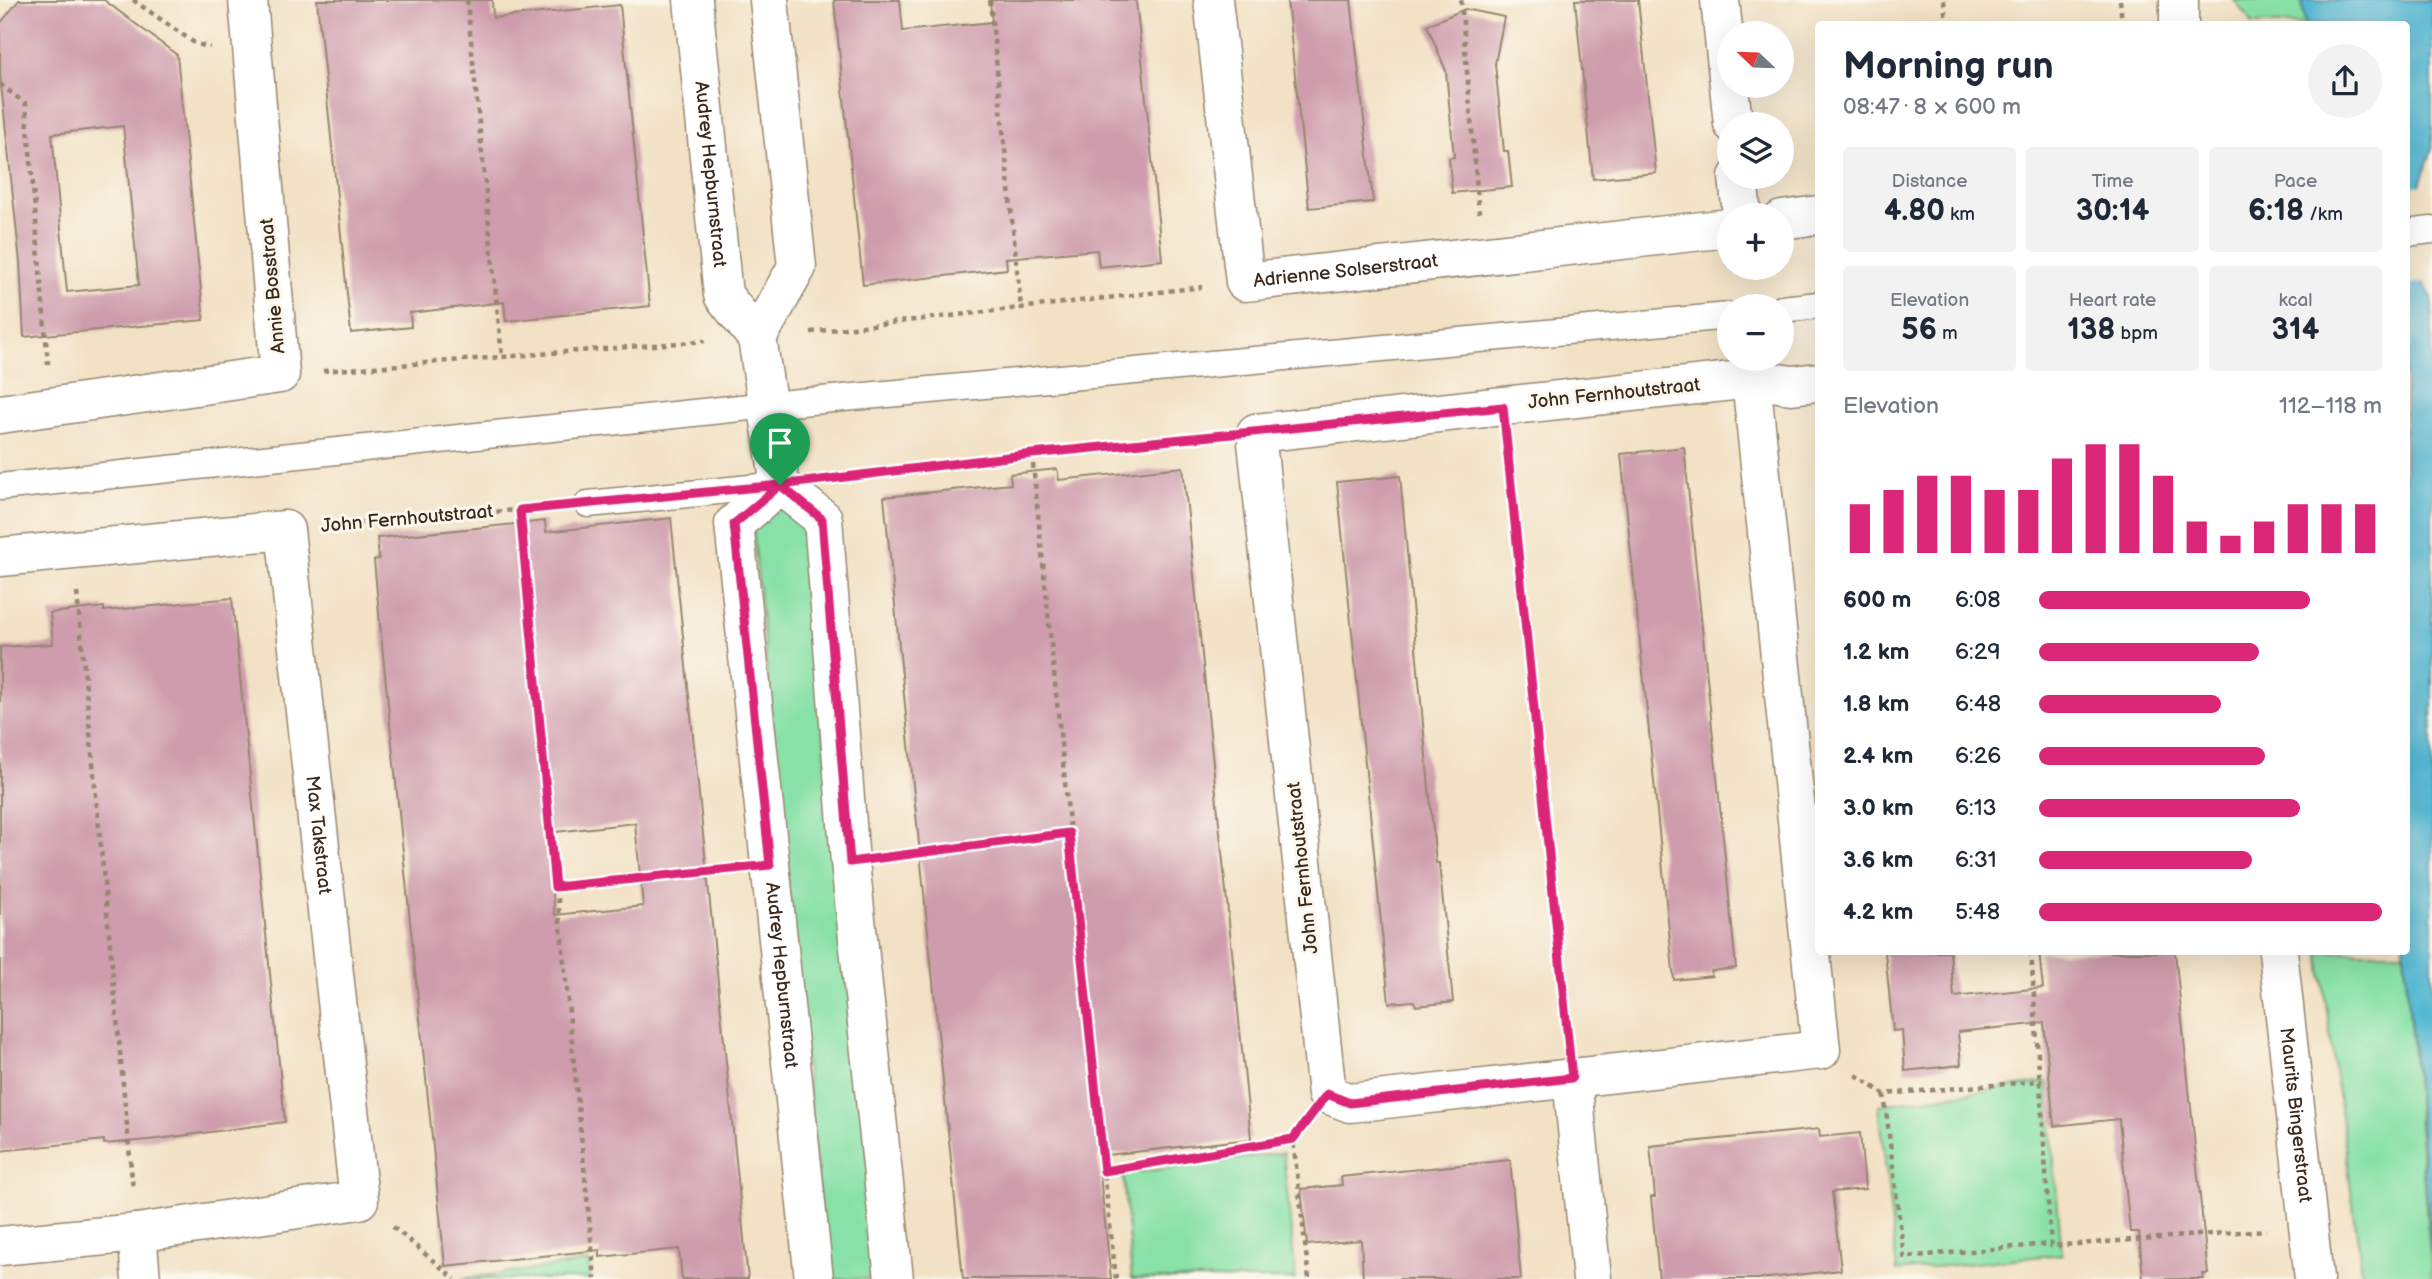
<!DOCTYPE html>
<meta charset="utf-8">
<style>
:root{--surface:#fff;--page:#f2f2f3;--text:#1f2937;--muted:#747a83;--accent:#db2777}
body{margin:0;font-family:"Balsamiq Sans",sans-serif;background:var(--page);color:var(--text);height:100vh;display:flex;flex-direction:column;font-size:26px;white-space:nowrap}
*{box-sizing:border-box;margin:0}
p{font-size:23px;color:var(--muted)}
.icon{flex:none;width:38px;height:38px;fill:none;stroke:currentColor;stroke-width:2;stroke-linecap:round;stroke-linejoin:round}
.map{position:relative;flex:1;overflow:hidden}
.drawer{position:absolute;left:1815px;top:21px;width:595px;height:934px;display:flex;flex-direction:column;background:var(--surface);border-radius:7px;box-shadow:0 7px 28px #0002}
.drawer>*{flex:none}
.needle{width:46px;rotate:293deg}
.buttons{position:absolute;left:1717px;top:21px;display:grid;gap:14px}
.buttons a{display:grid;place-items:center;width:77px;height:77px;border-radius:50%;background:var(--surface);box-shadow:0 7px 28px #0002;font-size:35px}
.pin{position:absolute;display:grid;place-items:center;width:60px;height:60px;color:#fff;margin:-72px -30px;border-radius:50% 50% 50% 0;rotate:-45deg;box-shadow:0 0 7px #0007}
.pin .icon{rotate:45deg}
.round{display:grid;place-items:center;flex:none;width:74px;height:74px;border-radius:37px;background:var(--page)}
.head{display:flex;align-items:center;justify-content:space-between;height:119px;padding:0 28px}
h1{font-size:38px;font-weight:700;line-height:52px}
.figures{display:grid;grid-template-columns:repeat(3,1fr);gap:10px;height:119px;padding:7px 28px}
.figures div{display:grid;align-content:center;border-radius:7px;background:var(--page);text-align:center}
.figures b{font-size:30px;font-weight:700}
.figures small{font-size:19px;font-weight:400}
.figures p{font-size:19px}
.chart{height:196px;padding:14px 28px}
.chart p{display:flex;justify-content:space-between}
.chart svg{width:100%;height:126px;margin-top:7px;stroke:var(--accent);stroke-width:6}
ul{padding:0 28px;list-style:none;font-size:23px}
li{display:grid;grid-template-columns:112px 84px 1fr;align-items:center;height:52px}
li i{height:18px;border-radius:9px;background:var(--accent)}
.map>svg:first-child{display:block}
</style>
<div class="map">
<svg width="2432" height="1279" viewBox="0 0 2432 1279">
<rect width="100%" height="100%" fill="#fbf7ec"/>
<filter id="ink" filterUnits="userSpaceOnUse"><feTurbulence type="fractalNoise" baseFrequency=".0143" numOctaves="2"/><feDisplacementMap in="SourceGraphic" scale="14" xChannelSelector="R" yChannelSelector="G"/><feConvolveMatrix kernelMatrix="1 2 1 2 8 2 1 2 1" color-interpolation-filters="sRGB"/></filter>
<filter id="wash" filterUnits="userSpaceOnUse"><feTurbulence type="fractalNoise" baseFrequency=".00686" numOctaves="4" result="noise"/><feDisplacementMap in="SourceGraphic" scale="28" xChannelSelector="R" yChannelSelector="G"/><feGaussianBlur stdDeviation="1.57" result="paint"/><feColorMatrix in="noise" values="0 0 0 0 0 0 0 0 0 0 0 0 0 0 0 0 0 1.4 0 .05"/><feComposite in="paint" operator="in"/></filter>
<g filter="url(#wash)">
<rect width="100%" height="100%" fill="#f2e1c4"/>
<path fill="#88e1a7" stroke="#628662" stroke-width="2" d="M 2234,0 L 2302,0 L 2305,24 L 2253,24 Z
M 774,503 L 802,524 L 881,1279 L 827,1279 L 752,520 Z
M 2319,952 L 2404,952 L 2432,1279 L 2363,1279 Z
M 2047,1082 L 2062,1254 L 1897,1271 L 1879,1105 Z
M 1283,1153 L 1296,1279 L 1132,1279 L 1123,1174 Z
M 589,1262 L 590,1279 L 460,1279 Z"/>
<path fill="#55b8d3" stroke="#487178" stroke-width="2" d="M 2302,0 L 2432,0 L 2432,149 L 2420,185 L 2424,285 L 2432,297 L 2432,1254 L 2404,952 L 2406,24 L 2305,24 Z"/>
<path fill="#f2e1c4" d="M 2424,185 L 2427,282 L 2406,284 L 2406,187 Z"/>
<g id="blocks">
<path fill="#ce9cac" fill-rule="evenodd" d="M 19,0 L 104,0 L 177,55 L 204,320 L 24,337 L 20,262 L 0,75 L 0,24 ZM 123,126 L 139,285 L 67,292 L 52,134 Z
M 317,0 L 492,0 L 493,18 L 620,5 L 650,306 L 506,321 L 504,302 L 410,313 L 411,327 L 351,333 Z
M 834,0 L 900,0 L 903,31 L 992,22 L 990,0 L 1136,0 L 1162,260 L 1099,267 L 1097,250 L 1006,258 L 1007,269 L 863,285 Z
M 1287,0 L 1351,0 L 1373,202 L 1309,208 Z
M 1575,0 L 1638,0 L 1656,173 L 1593,179 Z
M 1465,9 L 1504,17 L 1495,64 L 1504,151 L 1508,151 L 1512,187 L 1452,193 L 1449,158 L 1454,157 L 1446,71 L 1427,25 Z
M 1684,447 L 1736,968 L 1711,971 L 1712,976 L 1674,980 L 1621,454 Z
M 1183,467 L 1251,1139 L 1098,1156 L 1111,1279 L 963,1279 L 884,497 L 1011,484 L 1010,474 L 1057,469 L 1059,480 Z
M 1400,476 L 1436,863 L 1439,863 L 1453,1002 L 1416,1006 L 1414,1001 L 1389,1003 L 1337,482 Z
M 671,518 L 748,1279 L 682,1279 L 679,1249 L 600,1257 L 600,1250 L 445,1266 L 381,635 L 374,560 L 379,559 L 377,538 L 545,521 L 546,532 ZM 635,823 L 643,906 L 555,915 L 547,833 Z
M 232,598 L 285,1122 L 158,1139 L 104,1144 L 104,1140 L 0,1151 L 0,647 L 53,644 L 50,613 L 104,607 L 104,611 Z
M 1885,952 L 1950,952 L 1954,997 L 2043,988 L 2039,952 L 2175,952 L 2208,1274 L 2203,1274 L 2204,1279 L 2143,1279 L 2139,1232 L 2130,1232 L 2119,1119 L 2054,1126 L 2044,1023 L 1958,1032 L 1961,1065 L 1905,1071 L 1902,1030 L 1893,1031 Z
M 1819,1129 L 1820,1137 L 1860,1133 L 1865,1189 L 1832,1192 L 1841,1270 L 1759,1279 L 1659,1279 L 1651,1197 L 1655,1197 L 1650,1146 Z
M 1510,1160 L 1521,1279 L 1363,1279 L 1361,1240 L 1307,1245 L 1301,1189 L 1342,1185 L 1341,1177 Z"/>
</g>
</g>
<g filter="url(#ink)">
<use href="#blocks" fill-opacity="0" stroke="#968671" stroke-width="2"/>
<g fill="none" stroke-linecap="round" stroke-linejoin="round">
<defs>
<path id="service" d="M 2406,233 L 2432,230
M 1782,309 L 1818,305
M 0,487 L 768,405 L 1729,316
M 588,504 L 780,485"/>
<g id="minor">
<path id="s1" d="M 693,0 L 723,295 L 757,338 L 780,485 L 823,519 L 850,862 L 894,1279"/>
<path id="s2" d="M 1213,0 L 1245,282 L 1729,228"/>
<path d="M 1720,0 L 1733,124"/>
<path d="M 2179,0 L 2179,24"/>
<path d="M 1738,177 L 1742,215"/>
<path d="M 1782,220 L 1818,215"/>
<path d="M 757,338 L 797,267 L 769,0"/>
<path d="M 1751,379 L 1821,1050 L 1350,1103 L 1327,1094 L 1256,433 Z"/>
<path d="M 1751,379 L 1792,385 L 1818,382"/>
<path d="M 0,414 L 280,374 L 248,0"/>
<path id="s3" d="M 780,485 L 734,524 L 814,1279"/>
<path id="s4" d="M 0,557 L 285,530 L 359,1200 L 137,1233 L 0,1246"/>
<path id="s5" d="M 2278,952 L 2314,1279"/>
<path d="M 1572,1078 L 1592,1279"/>
<path d="M 137,1233 L 141,1279"/>
</g>
</defs>
<use href="#service" stroke="#968671" stroke-width="29"/>
<use href="#minor" stroke="#968671" stroke-width="41"/>
<path stroke="#968671" stroke-width="4.5" stroke-dasharray="5 5" stroke-linecap="butt" d="M 133,0 L 196,44 L 210,47
M 467,0 L 502,357
M 990,0 L 1021,308
M 1461,0 L 1479,213
M 1944,0 L 1946,24
M 2120,0 L 2122,24
M 0,84 L 26,104 L 48,364
M 811,332 L 1202,287
M 323,371 L 705,341
M 1508,449 L 1567,1036
M 1032,454 L 1104,1171
M 839,477 L 1032,454 L 1213,437
M 520,510 L 595,1279
M 327,526 L 552,507
M 77,593 L 133,1190
M 892,856 L 1069,833
M 555,887 L 728,869
M 2031,952 L 2051,1246 L 2266,1230
M 1856,1075 L 1884,1094 L 2042,1081
M 1884,1094 L 1904,1257 L 2049,1244
M 1302,1127 L 1293,1139 L 1309,1279
M 393,1227 L 455,1279
M 1116,1279 L 1104,1171 L 1293,1139"/>
<use href="#service" stroke="#fff" stroke-width="26"/>
<use href="#minor" stroke="#fff" stroke-width="38"/>
</g>
</g>
<g fill="none" stroke-linecap="round" stroke-linejoin="round" filter="url(#ink)">
<defs>
<path id="route" d="M 780,485 L 734,524 L 770,865 L 555,887 L 520,510 L 780,485 L 822,519 L 850,862 L 1069,833 L 1104,1171 L 1293,1139 L 1327,1094 L 1350,1103 L 1572,1078 L 1503,407 L 1032,454 L 780,485"/>
</defs>
<use href="#route" stroke="#fff" stroke-width="14"/>
<use href="#route" stroke="#db2777" stroke-width="9"/>
</g>
<g text-anchor="middle" dominant-baseline="central" stroke-width="6" stroke-linejoin="round" paint-order="stroke">
<g font-size="19" fill="#3b2a1e" stroke="#fbf7ec">
<text stroke="none"><textPath href="#s1" startOffset="175">Audrey Hepburnstraat</textPath></text>
<text stroke="none"><textPath href="#s2" startOffset="385">Adrienne Solserstraat</textPath></text>
<text transform="translate(273 286) rotate(-95)">Annie Bosstraat</text>
<text transform="translate(1614 394) rotate(-6)">John Fernhoutstraat</text>
<text transform="translate(407 519) rotate(-5)">John Fernhoutstraat</text>
<text stroke="none"><textPath href="#s4" startOffset="593">Max Takstraat</textPath></text>
<text transform="translate(1303 868) rotate(-96)">John Fernhoutstraat</text>
<text stroke="none"><textPath href="#s3" startOffset="514">Audrey Hepburnstraat</textPath></text>
<text stroke="none"><textPath href="#s5" startOffset="164">Maurits Bingerstraat</textPath></text>
</g>
</g>
</svg>
<div class="buttons">
<a><svg class="needle" viewBox="-14 -14 28 28"><path d="M0-13l5 13h-10z" fill="#e53935"/><path d="M0 13l5-13h-10z" fill="#747a83"/></svg></a>
<a><svg class="icon" aria-label="layers" viewBox="0 0 24 24"><path d="M12 4l9 5-9 5-9-5zM3 14l9 5 9-5"/></svg></a>
<a>+</a>
<a>−</a>
</div>
<div class="pin" style="left:780px;top:485px;background:#1e9e55"><svg class="icon" aria-label="arrive" viewBox="0 0 24 24"><path d="M6 21V4h12l-3 4 3 4H6"/></svg></div>
<section class="drawer">
<div class="head"><div><h1>Morning run</h1><p>08:47 · 8 × 600 m</p></div><a class="round"><svg class="icon" aria-label="share" viewBox="0 0 24 24"><path d="M12 15V3M7 8l5-5 5 5M5 13v7h14v-7"/></svg></a></div>
<div class="figures">
<div><p>Distance</p><b>4.80<small> km</small></b></div>
<div><p>Time</p><b>30:14</b></div>
<div><p>Pace</p><b>6:18<small> /km</small></b></div>
</div>
<div class="figures">
<div><p>Elevation</p><b>56<small> m</small></b></div>
<div><p>Heart rate</p><b>138<small> bpm</small></b></div>
<div><p>kcal</p><b>314</b></div>
</div>
<div class="chart"><p><span>Elevation</span>112–118 m</p>
<svg viewBox="0 0 160 44" preserveAspectRatio="none"><path d="M5 44V27M15 44V22M25 44V17M35 44V17M45 44V22M55 44V22M65 44V11M75 44V6M85 44V6M95 44V17M105 44V33M115 44V38M125 44V33M135 44V27M145 44V27M155 44V27"/></svg>
</div>
<ul>
<li><b>600 m</b>6:08<i style="width:79%"></i></li>
<li><b>1.2 km</b>6:29<i style="width:64%"></i></li>
<li><b>1.8 km</b>6:48<i style="width:53%"></i></li>
<li><b>2.4 km</b>6:26<i style="width:66%"></i></li>
<li><b>3.0 km</b>6:13<i style="width:76%"></i></li>
<li><b>3.6 km</b>6:31<i style="width:62%"></i></li>
<li><b>4.2 km</b>5:48<i style="width:100%"></i></li>
</ul>
</section>
</div>
